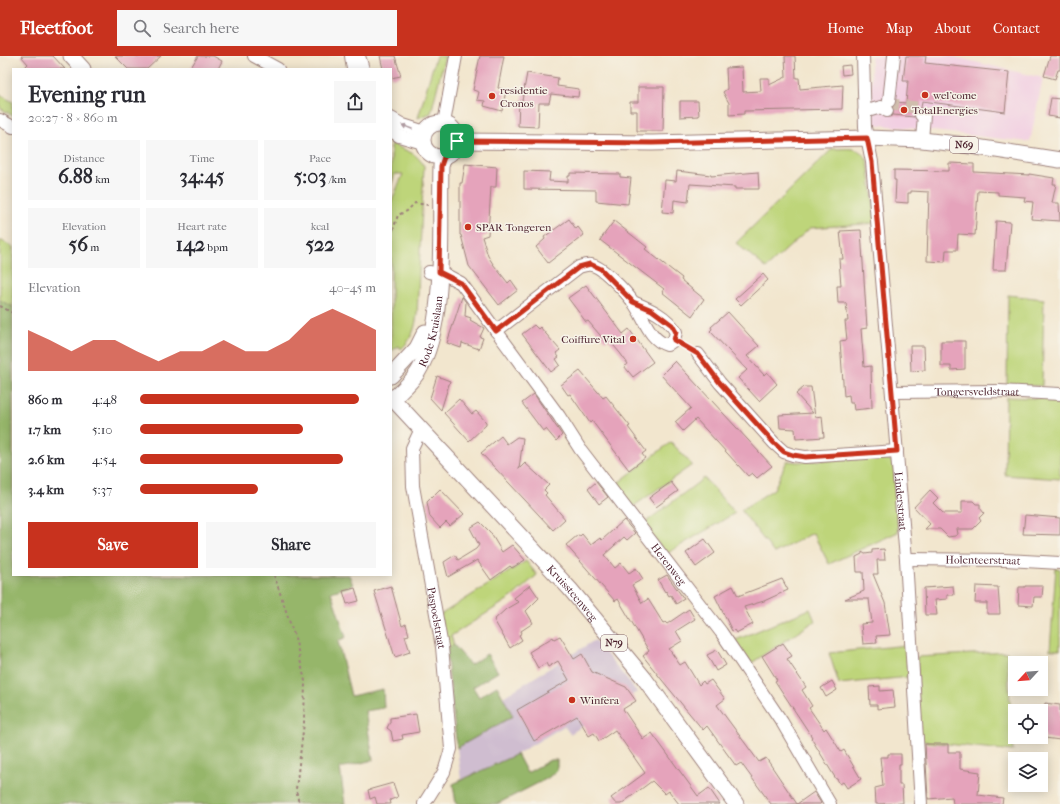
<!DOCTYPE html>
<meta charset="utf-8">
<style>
:root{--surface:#fff;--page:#f7f7f7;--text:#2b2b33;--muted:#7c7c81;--accent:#c8321e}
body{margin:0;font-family:"IM FELL French Canon",serif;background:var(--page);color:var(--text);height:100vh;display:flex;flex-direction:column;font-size:15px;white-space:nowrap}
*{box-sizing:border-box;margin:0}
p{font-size:13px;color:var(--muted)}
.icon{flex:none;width:22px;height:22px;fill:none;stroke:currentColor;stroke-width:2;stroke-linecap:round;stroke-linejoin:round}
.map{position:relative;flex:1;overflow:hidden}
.details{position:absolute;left:12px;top:12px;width:380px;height:508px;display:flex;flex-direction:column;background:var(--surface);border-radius:0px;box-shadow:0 2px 10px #0003}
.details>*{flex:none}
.needle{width:26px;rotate:244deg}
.fabs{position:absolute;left:1008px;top:600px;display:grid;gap:8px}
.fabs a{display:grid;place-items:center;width:40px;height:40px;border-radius:0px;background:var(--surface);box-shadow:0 2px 10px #0003;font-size:20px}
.pin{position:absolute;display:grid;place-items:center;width:34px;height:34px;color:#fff;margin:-17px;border-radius:8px;box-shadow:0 2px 6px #0006}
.round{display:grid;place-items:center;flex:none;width:42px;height:42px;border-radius:0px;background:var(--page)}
.summary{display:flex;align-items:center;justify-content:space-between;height:68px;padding:0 16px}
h1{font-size:22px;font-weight:800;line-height:30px}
.stats{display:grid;grid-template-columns:repeat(3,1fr);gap:6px;height:68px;padding:4px 16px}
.stats div{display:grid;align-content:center;border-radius:0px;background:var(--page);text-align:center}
.stats b{font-size:20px;font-weight:800}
.stats small{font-size:11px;font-weight:400}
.stats p{font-size:11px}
.chart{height:112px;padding:8px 16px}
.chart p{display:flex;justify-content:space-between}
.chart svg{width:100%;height:72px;margin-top:4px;fill:var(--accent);opacity:.7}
.primary-button{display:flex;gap:8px;margin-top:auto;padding:8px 16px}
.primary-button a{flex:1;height:46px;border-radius:0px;background:var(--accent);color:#fff;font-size:16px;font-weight:800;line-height:46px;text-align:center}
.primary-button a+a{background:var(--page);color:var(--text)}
ul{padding:0 16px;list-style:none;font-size:13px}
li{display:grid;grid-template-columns:64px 48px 1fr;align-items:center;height:30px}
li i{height:10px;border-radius:5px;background:var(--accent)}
header{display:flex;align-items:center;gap:24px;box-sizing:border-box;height:56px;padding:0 20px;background:var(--accent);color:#fff}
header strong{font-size:19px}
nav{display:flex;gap:22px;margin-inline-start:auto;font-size:14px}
.search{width:280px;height:36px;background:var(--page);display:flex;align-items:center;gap:10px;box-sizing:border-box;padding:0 14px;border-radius:0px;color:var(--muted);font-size:15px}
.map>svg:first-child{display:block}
</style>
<header>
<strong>Fleetfoot</strong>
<div class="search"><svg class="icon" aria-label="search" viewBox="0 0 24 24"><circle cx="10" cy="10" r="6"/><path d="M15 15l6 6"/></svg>Search here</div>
<nav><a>Home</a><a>Map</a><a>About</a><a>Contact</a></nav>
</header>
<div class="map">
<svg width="1060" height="748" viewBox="0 0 1060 748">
<rect width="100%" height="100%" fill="#f7f3e8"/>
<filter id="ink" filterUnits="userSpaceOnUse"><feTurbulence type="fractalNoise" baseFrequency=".025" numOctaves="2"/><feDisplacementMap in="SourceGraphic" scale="8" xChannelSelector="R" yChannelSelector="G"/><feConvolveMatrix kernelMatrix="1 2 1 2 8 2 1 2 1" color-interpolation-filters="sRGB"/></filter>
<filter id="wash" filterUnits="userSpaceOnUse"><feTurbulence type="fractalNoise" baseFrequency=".012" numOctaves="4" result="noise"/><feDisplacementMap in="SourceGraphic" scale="16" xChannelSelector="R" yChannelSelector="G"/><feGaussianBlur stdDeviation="0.9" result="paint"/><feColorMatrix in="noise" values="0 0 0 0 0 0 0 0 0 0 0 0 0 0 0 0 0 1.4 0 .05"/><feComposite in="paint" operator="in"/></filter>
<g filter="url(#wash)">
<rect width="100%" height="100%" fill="#f2e6ce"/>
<path fill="#f2cfe2" d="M 871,0 L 950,0 L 1043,22 L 1030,86 L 872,68 Z"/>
<path fill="#cfbdd0" d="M 595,584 L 637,636 L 570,678 L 564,670 L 517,698 L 461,724 L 457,692 L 513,660 L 503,641 Z"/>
<path fill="#bed57a" stroke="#847a52" d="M 436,0 L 445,0 L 431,57 L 418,62 Z
M 0,39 L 13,46 L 13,60 L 0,52 Z
M 391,87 C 405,96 415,94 424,110 L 417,259 C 415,272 412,284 401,293 L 399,290 L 391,295 L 391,147 L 403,118 L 395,118 L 391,129 Z
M 832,93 C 849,93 860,89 868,106 L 876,167 L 810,172 L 766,212 L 736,187 Z
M 0,184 L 13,191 L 13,251 L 0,244 Z
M 1008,239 L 1044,243 L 1042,330 L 1007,329 Z
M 1006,341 L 1060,343 L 1060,423 L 1005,419 Z
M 671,386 L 692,409 L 631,452 L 614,430 Z
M 882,400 L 888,402 L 894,409 L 898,476 L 829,508 L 813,477 L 774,497 L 741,454 L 774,433 L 787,405 L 798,406 Z
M 704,422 L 735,457 L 666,498 L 643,468 Z
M 526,505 L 537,519 L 512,541 L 451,580 L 454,589 L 446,593 L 440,559 Z
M 1056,512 L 1060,513 L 1060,594 L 1050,594 Z
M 810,553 L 815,565 L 747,610 L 731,586 Z
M 907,589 L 909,621 L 839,628 L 829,597 Z
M 1007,596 L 1013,695 L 919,685 L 917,601 Z"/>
<path fill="#96b66a" stroke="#706a4a" d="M 0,244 L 13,251 L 13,519 L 349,519 L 353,529 L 331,536 L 346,581 L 338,585 L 351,640 L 383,633 L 384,652 L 365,655 L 373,704 L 340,712 L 345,748 L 0,748 Z
M 454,589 C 459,596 465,601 470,609 L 487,598 L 498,616 L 473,631 L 479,641 L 497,630 L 513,660 L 457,692 L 446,593 Z
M 517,698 L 527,717 L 550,704 L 557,704 L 557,714 L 548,722 L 497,748 L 456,748 L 453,728 Z"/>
<g id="blocks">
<path fill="#e5a3bb" d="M 21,0 L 53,0 L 65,13 L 23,13 L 28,8 Z
M 115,0 L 161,0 L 147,13 L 128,13 Z
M 198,0 L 213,0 L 222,5 L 218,13 L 190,13 Z
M 380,0 L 395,0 L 401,20 L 391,22 L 391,13 L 383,13 Z
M 480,0 L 504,0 L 498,32 L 506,34 L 502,55 L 484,50 L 485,45 L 477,44 L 479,36 L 473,34 Z
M 785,0 L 795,0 L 796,22 L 799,22 L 800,33 L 843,29 L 842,53 L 744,55 L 744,58 L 729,59 L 729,47 L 723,36 L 727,33 L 726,12 L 742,11 L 743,36 L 761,35 L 760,22 L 769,22 L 769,29 L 786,21 Z
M 906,0 L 926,0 L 925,7 L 1009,16 L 1005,56 L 922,45 L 921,52 L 915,55 L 914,61 L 893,59 L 893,51 L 896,46 L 906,47 L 908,25 L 903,25 Z
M 1050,0 L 1060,0 L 1060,14 L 1058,14 L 1055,23 L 1044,20 Z
M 850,9 L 851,18 L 842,19 L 841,10 Z
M 527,17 L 558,22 L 557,30 L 579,33 L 578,41 L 551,38 L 549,47 L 539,47 L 538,71 L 518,70 L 519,45 L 522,45 Z
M 638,31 L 664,31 L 663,75 L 637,75 L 637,55 L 630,55 L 630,46 L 638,46 Z
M 1051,42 L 1060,43 L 1060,62 L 1048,60 Z
M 680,45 L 698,45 L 699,60 L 680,61 Z
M 949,107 L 974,108 L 974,116 L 1029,119 L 1029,118 L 1054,122 L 1053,128 L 1056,128 L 1052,147 L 1059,147 L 1060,165 L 1031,163 L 1033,146 L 1024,145 L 1025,141 L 998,139 L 998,136 L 978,135 L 975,179 L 958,178 L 957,194 L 946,194 L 945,206 L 927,205 L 929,136 L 911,135 L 911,137 L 908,137 L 908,147 L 895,146 L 896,124 L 894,124 L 894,114 L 949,115 Z
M 465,108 L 497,111 L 496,131 L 491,131 L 488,179 L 482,181 L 488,200 L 493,208 L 508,227 L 511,224 L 518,234 L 499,249 L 469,210 L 461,179 L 460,179 L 460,127 L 462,127 Z
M 524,115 L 550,116 L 549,125 L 568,126 L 568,120 L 570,120 L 570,117 L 620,118 L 620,121 L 631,122 L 628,148 L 596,145 L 596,134 L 524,133 Z
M 677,115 L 711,119 L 711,120 L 758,116 L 759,133 L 735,133 L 735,131 L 690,128 L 688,146 L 674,144 L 673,157 L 662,156 L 665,124 L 676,125 Z
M 569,163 L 576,173 L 578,171 L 584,179 L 548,207 L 536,191 L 545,183 L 544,181 Z
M 614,165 L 647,191 L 645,193 L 682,222 L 681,224 L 704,243 L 692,260 L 662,236 L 664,233 L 600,184 Z
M 996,165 L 1010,166 L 1006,214 L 993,214 Z
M 861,174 L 867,272 L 861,273 L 864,311 L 871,310 L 872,352 L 854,354 L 853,347 L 850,347 L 849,339 L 844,340 L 840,285 L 847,284 L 845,265 L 848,265 L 846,247 L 838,247 L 837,230 L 841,230 L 839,203 L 843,203 L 840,175 Z
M 763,218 L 768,224 L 741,249 L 735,243 Z
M 586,229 L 623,278 L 629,273 L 653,306 L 633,321 L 624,310 L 628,308 L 620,297 L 608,283 L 605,285 L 588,265 L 586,266 L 568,242 Z
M 462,241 L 466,246 L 465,260 L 471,262 L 470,264 L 484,272 L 480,281 L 483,282 L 479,293 L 462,287 L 461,292 L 447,287 Z
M 728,256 L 759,290 L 747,300 L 764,319 L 767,316 L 777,328 L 759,345 L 738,322 L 747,314 L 710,275 L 712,273 L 711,271 Z
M 534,269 L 538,273 L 540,271 L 560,294 L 556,297 L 559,301 L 556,303 L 560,309 L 551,316 L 522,278 Z
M 941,285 L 965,285 L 965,313 L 951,314 L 951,310 L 941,310 Z
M 910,290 L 924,290 L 925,314 L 911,315 Z
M 675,305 L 772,410 L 757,422 L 752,417 L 748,420 L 696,363 L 683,375 L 675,366 L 691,352 L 661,319 Z
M 580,315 L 603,342 L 606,340 L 630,370 L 628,371 L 646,395 L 642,398 L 645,402 L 629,414 L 592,365 L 590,367 L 570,338 L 568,339 L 561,329 Z
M 437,320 L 450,325 L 441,354 L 430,342 Z
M 804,331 L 811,331 L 815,361 L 822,360 L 824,381 L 796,383 L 795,373 L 780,372 L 779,359 L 813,357 L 796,338 Z
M 534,338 L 562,379 L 556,385 L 546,373 L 543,375 L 522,347 Z
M 459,343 L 472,358 L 476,355 L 486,366 L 486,369 L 469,385 L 444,357 Z
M 501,380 L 507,388 L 517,381 L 523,382 L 519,413 L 525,407 L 549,429 L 544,434 L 547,437 L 545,439 L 565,463 L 553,474 L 481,397 Z
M 596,426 L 608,441 L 599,448 L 588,433 Z
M 671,426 L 678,435 L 656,451 L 649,442 Z
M 440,433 L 464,458 L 450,470 L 446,466 L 440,472 L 430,461 L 427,446 Z
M 930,434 L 938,442 L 933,447 L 943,457 L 962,457 L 962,445 L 973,445 L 976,448 L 980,448 L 980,452 L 984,457 L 979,462 L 981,465 L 973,473 L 957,473 L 958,478 L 955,480 L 948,481 L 940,473 L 925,473 L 930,468 L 914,451 Z
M 1025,459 L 1060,462 L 1060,479 L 1023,478 Z
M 624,464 L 635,477 L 627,484 L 624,481 L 604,499 L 615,512 L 621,507 L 629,517 L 636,512 L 643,523 L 632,529 L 642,547 L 648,543 L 663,567 L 665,566 L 667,568 L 689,553 L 695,563 L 676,575 L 682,585 L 669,593 L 680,609 L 685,606 L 699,629 L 703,625 L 705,628 L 711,624 L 725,643 L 717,649 L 759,706 L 766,702 L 797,748 L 814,736 L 821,747 L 820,748 L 771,748 L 741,707 L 736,710 L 707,670 L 703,674 L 662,624 L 643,600 L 649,595 L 618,543 L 615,545 L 566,489 L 578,479 L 580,480 L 582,478 L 591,489 L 600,482 L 602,484 Z
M 480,466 L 490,476 L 502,496 L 512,489 L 525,504 L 512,512 L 510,510 L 491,524 L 477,504 L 448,521 L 444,506 L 455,499 L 458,504 L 476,493 L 479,489 L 470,472 Z
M 705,483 L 715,497 L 696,511 L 686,497 Z
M 884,493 L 885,504 L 877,504 L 878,518 L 873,518 L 885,547 L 890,579 L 876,580 L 877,587 L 863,588 L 861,568 L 872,567 L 869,543 L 845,543 L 864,535 L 863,516 L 857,516 L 856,501 L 862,498 L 862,496 L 865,498 L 872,497 L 872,494 Z
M 667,519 L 684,543 L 676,548 L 671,539 L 669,540 L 666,535 L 665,536 L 658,524 Z
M 782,523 L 788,534 L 764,545 L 744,551 L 753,568 L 736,577 L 734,574 L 732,575 L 715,540 L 733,530 L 738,540 Z
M 530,529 L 539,542 L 526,555 L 533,567 L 521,575 L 522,577 L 519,579 L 522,584 L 510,592 L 494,564 L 506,553 L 518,546 L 514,542 Z
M 391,530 L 402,570 L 406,568 L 409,579 L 405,580 L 410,596 L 395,601 L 374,535 Z
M 953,530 L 954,539 L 947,539 L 947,543 L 935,544 L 937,559 L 925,559 L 924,532 Z
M 976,530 L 998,531 L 1000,558 L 987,558 L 987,547 L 975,547 Z
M 1025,530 L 1043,530 L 1042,541 L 1034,541 L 1033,550 L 1018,549 L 1019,531 L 1025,531 Z
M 355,532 L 359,545 L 347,548 L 343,535 Z
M 560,580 L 574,603 L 582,598 L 592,616 L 626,631 L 636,645 L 623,653 L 643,683 L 652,677 L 698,740 L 709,732 L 720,748 L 679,748 L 669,735 L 665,738 L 652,725 L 621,748 L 616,748 L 611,742 L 645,717 L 615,674 L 599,685 L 594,677 L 589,680 L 577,660 L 534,685 L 517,654 L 569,624 L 558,605 L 548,611 L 546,607 L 538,612 L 529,596 L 553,581 L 554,583 Z
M 783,587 L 792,600 L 787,603 L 806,631 L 802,634 L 812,650 L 809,652 L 824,674 L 826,672 L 841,696 L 844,694 L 861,723 L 847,732 L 843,726 L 840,728 L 837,723 L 836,723 L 811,682 L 812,681 L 775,625 L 777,624 L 762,600 Z
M 717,594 L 726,609 L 716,615 L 707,599 Z
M 832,625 L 837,634 L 826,641 L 821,632 Z
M 880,630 L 880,635 L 893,634 L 895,651 L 877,653 L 877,649 L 870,649 L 869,631 Z
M 1045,647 L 1060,649 L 1060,684 L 1045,682 L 1045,679 L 1041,679 L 1041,655 L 1044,655 Z
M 416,658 L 419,676 L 402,679 L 403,683 L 393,685 L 391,675 L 387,672 L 390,666 L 390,662 Z
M 925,688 L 948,688 L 948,696 L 960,696 L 960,713 L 980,716 L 978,739 L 1003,742 L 1002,748 L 953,748 L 952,741 L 928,743 Z
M 888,698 L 901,698 L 901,708 L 899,708 L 899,729 L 902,729 L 903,747 L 876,748 L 875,732 L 883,730 L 880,701 L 888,701 Z
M 393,727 L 398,741 L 390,744 L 391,748 L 377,748 L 375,741 L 370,743 L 368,734 Z"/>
</g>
</g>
<g filter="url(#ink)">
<use href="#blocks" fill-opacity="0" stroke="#9e827c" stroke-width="1"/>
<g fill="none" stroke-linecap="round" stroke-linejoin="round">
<path stroke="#d0bead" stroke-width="12" stroke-dasharray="12 6" stroke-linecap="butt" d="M 887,48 L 921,52"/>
<defs>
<g id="minor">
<path d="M 254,0 L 278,13"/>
<path d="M 351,0 L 353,13"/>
<path d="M 359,0 L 363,13"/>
<path id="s1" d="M 863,0 L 865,71 L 872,106 L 906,503 L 921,748"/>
<path d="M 889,45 L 894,0"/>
<path d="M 864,56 L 881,51 L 887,55"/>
<path d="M 921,59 L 924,59 L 922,84"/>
<path d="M 391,62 L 403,69 L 425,76"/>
<path d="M 0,64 L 13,71"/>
<path d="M 444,67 L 456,0"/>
<path d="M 391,75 L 399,80 L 423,87"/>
<path id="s2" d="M 429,216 L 446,219 L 461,227 L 559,360 L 580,393 L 721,576 L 782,666 L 830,748"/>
<path d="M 496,275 L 579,211 C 582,210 587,208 591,209 C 602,210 626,236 633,246 C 644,260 648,283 667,289 L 674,284 L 676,276 C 667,260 650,253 633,246"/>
<path d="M 698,298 L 720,327 L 774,387 L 784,396 L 793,399 L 805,401 L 897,395"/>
<path id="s3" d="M 893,336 L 999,335 L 1060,338"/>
<path id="s4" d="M 421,373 L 412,392 L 413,430 L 442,591 L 451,693 L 444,716 L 424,748"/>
<path id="s5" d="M 906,503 L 1005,504 L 1060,507"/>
</g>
<g id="major">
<path d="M 71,0 L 83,13"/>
<circle cx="440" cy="84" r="17"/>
<path d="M 457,85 L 652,87 L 867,82 L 922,84 L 957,88 L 1060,104"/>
<path d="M 391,320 L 417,292 L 425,276"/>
<path id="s6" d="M 391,341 L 570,533 L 644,622 L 736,748"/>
<path id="s7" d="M 393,343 C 402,334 411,327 418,316 C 448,267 439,168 441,110 L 444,101"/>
</g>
</defs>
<use href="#minor" stroke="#9e827c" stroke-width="14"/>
<use href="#major" stroke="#9e827c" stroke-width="17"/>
<path stroke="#9e827c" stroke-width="2" stroke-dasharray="3 3" stroke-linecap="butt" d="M 391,180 L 398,159 L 407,155 L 415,147 L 428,149
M 0,250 L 13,257
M 274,519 L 295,582 L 305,625 L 304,667 L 296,733 L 299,748"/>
<use href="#minor" stroke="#fff" stroke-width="12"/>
<use href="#major" stroke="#fff" stroke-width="15"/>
</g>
<defs><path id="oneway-solid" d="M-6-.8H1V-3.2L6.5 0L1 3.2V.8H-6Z"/></defs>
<use fill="#ae9aa0" href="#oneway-solid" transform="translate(407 71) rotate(-158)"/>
</g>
<g fill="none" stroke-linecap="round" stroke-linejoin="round" filter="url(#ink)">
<defs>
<path id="route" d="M 867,82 L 872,106 L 897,395 L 805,401 L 793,399 L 784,396 L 774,387 L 720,327 L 698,298 L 674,284 L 676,276 L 672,269 L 652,254 L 633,246 L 601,213 L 590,208 L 579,211 L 496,275 L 461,227 L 439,216 L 441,110 L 444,101 C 452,97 455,94 457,85 L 652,87 Z"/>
</defs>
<use href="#route" stroke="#fff" stroke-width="8"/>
<use href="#route" stroke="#c8321e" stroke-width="5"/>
</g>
<g fill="#c8321e" stroke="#f7f3e8" stroke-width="1.5">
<circle cx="925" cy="39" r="4"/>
<circle cx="492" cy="40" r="4"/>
<circle cx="904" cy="54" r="4"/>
<circle cx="468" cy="171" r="4"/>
<circle cx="633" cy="283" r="4"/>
<circle cx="572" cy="644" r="4"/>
</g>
<g text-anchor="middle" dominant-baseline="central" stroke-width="3" stroke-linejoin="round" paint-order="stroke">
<g fill="#f7f3e8" stroke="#7e5f64" stroke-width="1">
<rect x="950" y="81" width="28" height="16" rx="3"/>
<rect x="601" y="579" width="26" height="16" rx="3"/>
</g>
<g font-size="10" font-weight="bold" fill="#4a1f2b">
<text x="964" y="89">N69</text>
<text x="614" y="587">N79</text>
</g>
<g font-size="11" fill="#4a1f2b" stroke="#f7f3e8" text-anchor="start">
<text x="500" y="34">residentie<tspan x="500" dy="13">Cronos</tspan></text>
<text x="933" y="39">wel'come</text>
<text x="912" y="54">TotalEnergies</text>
<text x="476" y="171">SPAR Tongeren</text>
<text x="625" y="283" text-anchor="end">Coiffure Vital</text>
<text x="580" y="644">Winfera</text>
</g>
<g font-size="11" fill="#4a1f2b" stroke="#f7f3e8">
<text stroke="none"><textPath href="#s7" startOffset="80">Rode Kruislaan</textPath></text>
<text stroke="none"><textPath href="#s3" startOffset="84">Tongersveldstraat</textPath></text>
<text stroke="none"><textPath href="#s1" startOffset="447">Linderstraat</textPath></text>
<text stroke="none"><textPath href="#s5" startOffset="77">Holenteerstraat</textPath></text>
<text stroke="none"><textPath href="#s2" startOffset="384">Herenweg</textPath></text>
<text stroke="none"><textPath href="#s6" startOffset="267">Kruissteenweg</textPath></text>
<text stroke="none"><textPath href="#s4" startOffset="193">Paspoelstraat</textPath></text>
</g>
</g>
</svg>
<div class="fabs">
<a><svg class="needle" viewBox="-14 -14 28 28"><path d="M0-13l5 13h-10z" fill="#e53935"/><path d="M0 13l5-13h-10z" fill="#7c7c81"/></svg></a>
<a><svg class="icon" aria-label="locate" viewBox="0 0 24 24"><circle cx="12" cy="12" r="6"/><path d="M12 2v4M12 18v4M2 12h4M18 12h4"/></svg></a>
<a><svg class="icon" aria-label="layers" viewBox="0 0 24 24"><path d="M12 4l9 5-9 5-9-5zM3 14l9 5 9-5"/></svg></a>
</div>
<div class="pin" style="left:457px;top:85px;background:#1e9e55"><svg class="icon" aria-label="arrive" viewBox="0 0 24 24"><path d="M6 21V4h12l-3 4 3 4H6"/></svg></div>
<section class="details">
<div class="summary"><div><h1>Evening run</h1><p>20:27 · 8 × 860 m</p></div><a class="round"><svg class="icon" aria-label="share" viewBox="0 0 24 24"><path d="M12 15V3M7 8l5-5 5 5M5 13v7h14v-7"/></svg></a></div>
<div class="stats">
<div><p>Distance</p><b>6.88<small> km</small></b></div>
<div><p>Time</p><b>34:45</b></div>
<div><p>Pace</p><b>5:03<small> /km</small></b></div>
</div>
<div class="stats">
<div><p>Elevation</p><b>56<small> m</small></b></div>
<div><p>Heart rate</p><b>142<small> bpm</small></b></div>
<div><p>kcal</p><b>522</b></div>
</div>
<div class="chart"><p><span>Elevation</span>40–45 m</p>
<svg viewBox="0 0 160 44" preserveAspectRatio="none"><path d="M0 44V19L10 25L20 32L30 25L40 25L50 32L60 38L70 32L80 32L90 25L100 32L110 32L120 25L130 12L140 6L150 12L160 19V44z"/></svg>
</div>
<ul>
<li><b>860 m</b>4:48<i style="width:93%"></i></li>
<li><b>1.7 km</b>5:10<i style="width:69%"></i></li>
<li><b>2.6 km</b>4:54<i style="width:86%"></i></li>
<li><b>3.4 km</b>5:37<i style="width:50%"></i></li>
</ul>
<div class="primary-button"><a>Save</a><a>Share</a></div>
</section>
</div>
